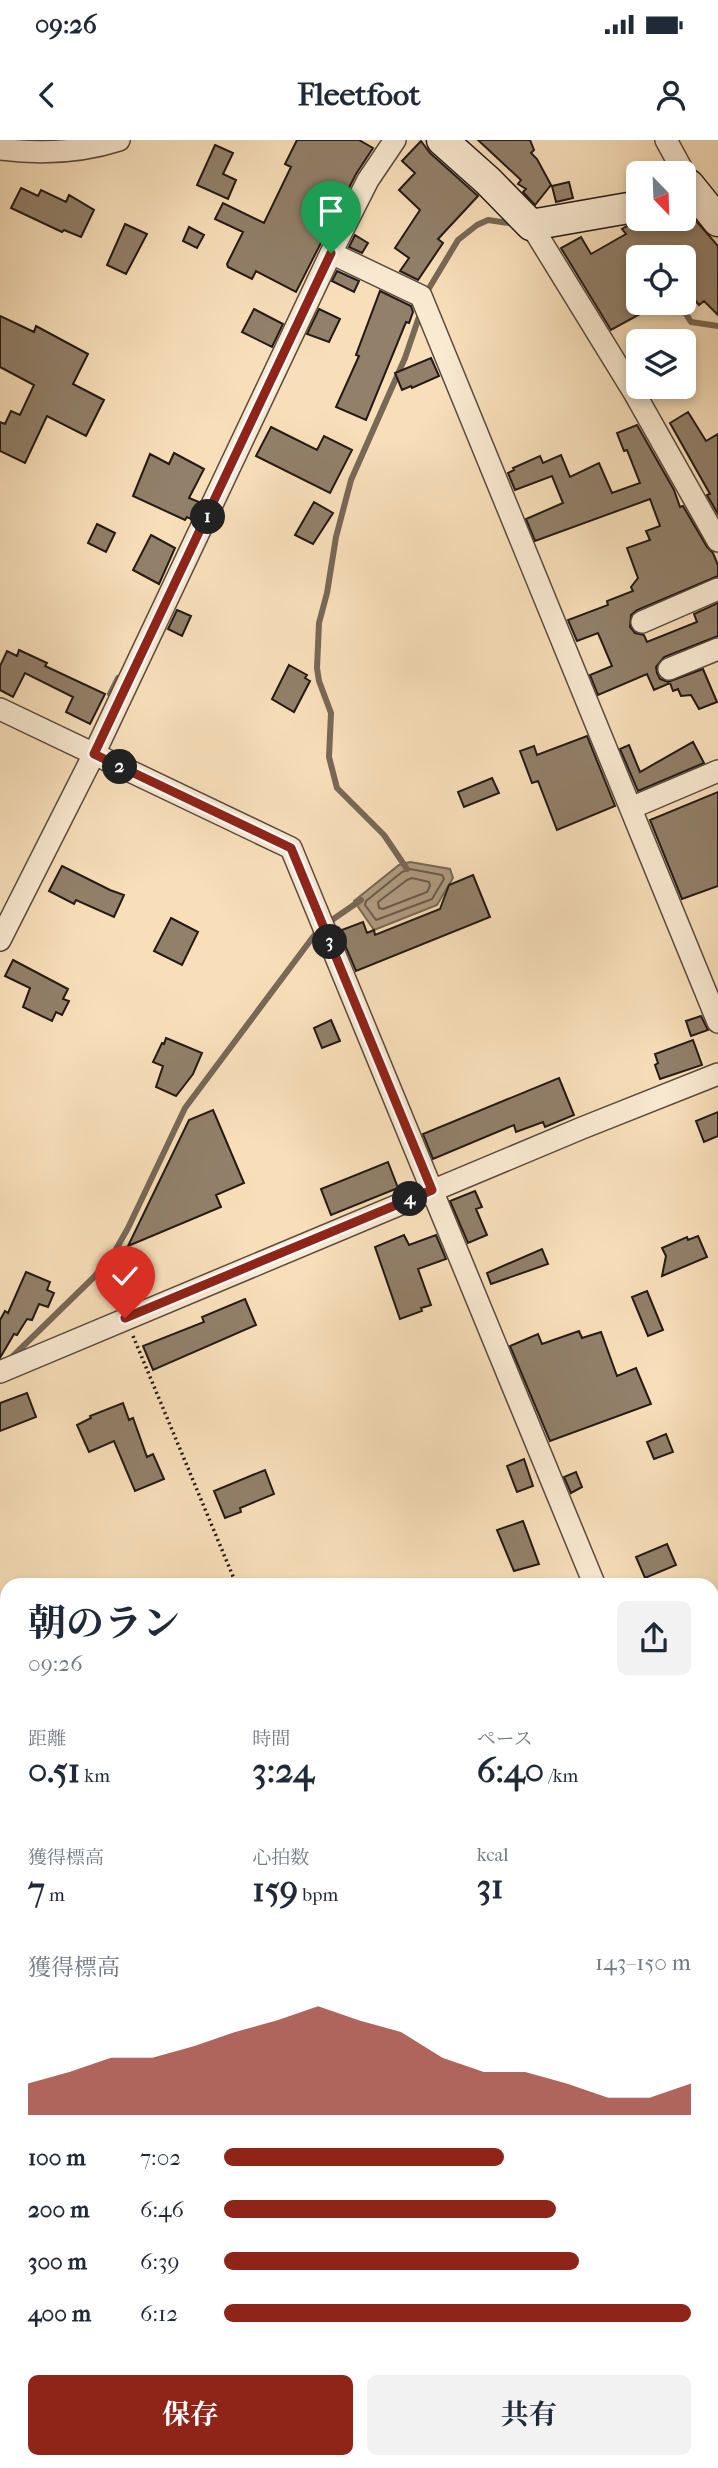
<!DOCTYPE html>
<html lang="ja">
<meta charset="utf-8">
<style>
:root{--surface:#fff;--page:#f2f2f3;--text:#1f2937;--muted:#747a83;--accent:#8f2418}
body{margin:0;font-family:"IM FELL French Canon","Noto Serif JP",serif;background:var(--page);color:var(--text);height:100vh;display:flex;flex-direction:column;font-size:26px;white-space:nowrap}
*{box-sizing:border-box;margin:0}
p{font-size:23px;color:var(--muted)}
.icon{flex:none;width:38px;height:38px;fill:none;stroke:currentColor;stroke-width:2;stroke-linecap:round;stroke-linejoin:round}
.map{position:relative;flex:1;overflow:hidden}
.side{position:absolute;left:0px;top:1438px;width:719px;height:891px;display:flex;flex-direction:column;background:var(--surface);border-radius:21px 21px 0 0;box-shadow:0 4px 10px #0003}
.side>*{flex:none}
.needle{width:46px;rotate:157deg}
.fabs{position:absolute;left:626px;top:21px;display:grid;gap:14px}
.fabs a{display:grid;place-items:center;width:70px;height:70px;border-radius:10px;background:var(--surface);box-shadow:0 4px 10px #0003;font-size:35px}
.pin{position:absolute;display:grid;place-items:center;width:60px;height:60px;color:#fff;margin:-72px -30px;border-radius:50% 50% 50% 0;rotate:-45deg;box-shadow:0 0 7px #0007}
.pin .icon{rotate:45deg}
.km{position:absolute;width:35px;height:35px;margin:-18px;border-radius:50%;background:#222;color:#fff;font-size:19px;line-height:35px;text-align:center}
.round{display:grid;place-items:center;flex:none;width:74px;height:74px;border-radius:10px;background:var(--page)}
.headline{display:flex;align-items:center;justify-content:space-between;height:119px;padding:0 28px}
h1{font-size:38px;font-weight:700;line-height:52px}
.metrics{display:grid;grid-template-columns:repeat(3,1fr);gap:10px;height:119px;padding:7px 28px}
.metrics div{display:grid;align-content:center}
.metrics b{font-size:35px;font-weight:700}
.metrics small{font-size:19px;font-weight:400}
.metrics p{font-size:19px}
.chart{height:196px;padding:14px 28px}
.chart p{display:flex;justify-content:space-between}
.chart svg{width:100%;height:126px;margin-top:7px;fill:var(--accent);opacity:.7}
.button{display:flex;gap:14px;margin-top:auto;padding:14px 28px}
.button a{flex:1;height:80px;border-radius:10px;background:var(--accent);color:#fff;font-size:28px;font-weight:700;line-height:80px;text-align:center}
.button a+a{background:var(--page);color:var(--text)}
ul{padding:0 28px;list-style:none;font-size:23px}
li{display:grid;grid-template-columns:112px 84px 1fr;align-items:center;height:52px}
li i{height:18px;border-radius:9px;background:var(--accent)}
.status{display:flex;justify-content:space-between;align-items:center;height:49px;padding:0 35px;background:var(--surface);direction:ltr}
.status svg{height:19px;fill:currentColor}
header{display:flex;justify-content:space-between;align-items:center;height:91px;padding:0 28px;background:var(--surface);font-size:32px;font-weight:700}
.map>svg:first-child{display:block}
</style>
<div class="status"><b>09:26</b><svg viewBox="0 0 49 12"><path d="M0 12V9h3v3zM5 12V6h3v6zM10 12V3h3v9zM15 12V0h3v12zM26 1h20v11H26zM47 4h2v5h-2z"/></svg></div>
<header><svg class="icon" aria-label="back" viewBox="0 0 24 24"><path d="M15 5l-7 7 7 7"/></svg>Fleetfoot<svg class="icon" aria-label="person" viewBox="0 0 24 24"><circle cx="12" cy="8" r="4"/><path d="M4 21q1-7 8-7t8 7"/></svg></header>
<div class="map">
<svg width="718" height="2328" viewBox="0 0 718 2328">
<rect width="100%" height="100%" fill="#f8dfba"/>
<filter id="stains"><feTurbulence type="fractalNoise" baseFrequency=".00286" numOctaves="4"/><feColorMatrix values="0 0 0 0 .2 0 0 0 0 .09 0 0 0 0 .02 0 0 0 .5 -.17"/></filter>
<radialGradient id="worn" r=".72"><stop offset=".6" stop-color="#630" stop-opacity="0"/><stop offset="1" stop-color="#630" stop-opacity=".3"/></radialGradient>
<path fill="#b09c82" stroke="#786856" stroke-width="2" d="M 410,722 L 450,729 L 453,738 L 437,765 L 374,790 L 354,761 L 399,725 Z"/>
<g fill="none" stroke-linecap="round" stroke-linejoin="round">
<path stroke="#6a5a4b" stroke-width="2" d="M 410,729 L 442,735 L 444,739 L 432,759 L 376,780 L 365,765 L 366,761 L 402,732 Z
M 412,738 L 429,742 L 430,746 L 427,752 L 383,769 L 379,768 L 378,762 L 407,740 Z"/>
<path stroke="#786856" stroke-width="6" d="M 428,150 L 458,100 L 477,85 L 488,80 L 515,84
M 684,163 L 686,174 L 691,182 L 718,186
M 110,554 L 118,538
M 407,729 L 384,695 L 337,648 L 329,617 L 331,573 L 319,541 L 317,528 L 319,483 L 327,453 L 336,397 L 351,340 L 405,218 L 420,174
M 332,780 L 361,760
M 11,1218 L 94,1137 L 115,1111 L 128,1088 L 185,968 L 316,793
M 0,1801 L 7,1819
M 20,2328 L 22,2322"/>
</g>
<path fill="#92806a" stroke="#241914" stroke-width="2" d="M 297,0 L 359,0 L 373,8 L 356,34 L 296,152 L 256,131 L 252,139 L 228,127 L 227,124 L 243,92 L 215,79 L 223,63 L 264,83 L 291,27 L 285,24 Z
M 478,0 L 530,0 L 534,10 L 531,13 L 537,19 L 551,45 L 535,65 L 523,52 L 526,49 L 518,44 L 521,40 Z
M 421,1 L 430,13 L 478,56 L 438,99 L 443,103 L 418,140 L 400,131 L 409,118 L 395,108 L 420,70 L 399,50 L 415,33 L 402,21 Z
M 215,5 L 233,13 L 223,34 L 236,40 L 228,59 L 197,45 Z
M 569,42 L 573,58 L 556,62 L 552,46 Z
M 21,48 L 38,56 L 41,50 L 66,62 L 69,55 L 94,70 L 81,97 L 64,90 L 62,92 L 11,68 Z
M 684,67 L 718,106 L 718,175 L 704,161 L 699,165 L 684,147 L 684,117 L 639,117 L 639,163 L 660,163 L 611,190 L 561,108 L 581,97 L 591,114 L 626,94 L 622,89 L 627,86 L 638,84 L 640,86 L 651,79 L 684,79 Z
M 125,84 L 147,94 L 126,134 L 107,125 Z
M 189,87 L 204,95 L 197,108 L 183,101 Z
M 355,95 L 368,103 L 362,113 L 349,107 Z
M 337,131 L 359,141 L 354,152 L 332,141 Z
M 380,151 L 411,166 L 413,172 L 409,183 L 406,182 L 366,280 L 336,267 L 359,216 L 356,215 Z
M 254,169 L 283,184 L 272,207 L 242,192 Z
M 319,169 L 340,179 L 329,202 L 307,194 Z
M 0,176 L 34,192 L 36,186 L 88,214 L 73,244 L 104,260 L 86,296 L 47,276 L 25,323 L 0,311 L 0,282 L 5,284 L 11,271 L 20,275 L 34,245 L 0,227 Z
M 431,218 L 439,236 L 412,248 L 411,246 L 402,250 L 395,233 Z
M 688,272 L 706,301 L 718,294 L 718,374 L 707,355 L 710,354 L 670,283 Z
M 637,285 L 674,350 L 680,367 L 683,366 L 707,407 L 713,413 L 718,425 L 718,436 L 637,470 L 631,475 L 630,487 L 635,493 L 644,495 L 647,502 L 697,482 L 694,474 L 718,463 L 718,496 L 664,517 L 656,527 L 657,533 L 660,539 L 668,542 L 703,529 L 717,562 L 699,569 L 691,555 L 681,556 L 678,549 L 673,551 L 670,543 L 654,550 L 647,534 L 598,555 L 590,535 L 612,526 L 598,493 L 577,501 L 568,480 L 608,465 L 607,461 L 633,451 L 631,447 L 638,438 L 627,408 L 650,400 L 646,391 L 660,386 L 650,359 L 535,401 L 526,379 L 563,363 L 552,336 L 515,350 L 508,333 L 514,330 L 513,328 L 540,316 L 543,323 L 561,315 L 570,337 L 599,323 L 612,353 L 640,343 L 627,310 L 624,311 L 617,293 Z
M 271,287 L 317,310 L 324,296 L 352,310 L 330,353 L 256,316 Z
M 174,313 L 204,329 L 189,358 L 199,362 L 191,379 L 187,377 L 185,380 L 133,356 L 150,314 L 169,324 Z
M 314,362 L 333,373 L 313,404 L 295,395 Z
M 97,384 L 115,393 L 106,412 L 88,403 Z
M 151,395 L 175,408 L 159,444 L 133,430 Z
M 177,470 L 191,476 L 182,496 L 168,489 Z
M 19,510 L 47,523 L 45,526 L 105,554 L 90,584 L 66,572 L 73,557 L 25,533 L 13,557 L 0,550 L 0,526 L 7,511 L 17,516 Z
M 289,525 L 307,535 L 305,538 L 310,541 L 294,572 L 272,559 Z
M 587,596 L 615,666 L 557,690 L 538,641 L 532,643 L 520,611 L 534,606 L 537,615 Z
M 693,602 L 704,623 L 638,651 L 620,609 L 629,605 L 640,632 Z
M 492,638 L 499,653 L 464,667 L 458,652 Z
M 718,652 L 718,746 L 682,759 L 650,680 Z
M 62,726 L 110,750 L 124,755 L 114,777 L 76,760 L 74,764 L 49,751 Z
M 473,735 L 490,777 L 356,831 L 339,791 L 363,782 L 367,793 L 374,790 L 375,795 L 440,769 L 449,745 Z
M 171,778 L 198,792 L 182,825 L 154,811 Z
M 13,820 L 68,849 L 63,859 L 69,861 L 62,875 L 56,872 L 52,881 L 23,867 L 30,848 L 5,836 Z
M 701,876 L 708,890 L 691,896 L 686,881 Z
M 331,880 L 340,901 L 322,908 L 314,888 Z
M 166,898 L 202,913 L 193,934 L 176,956 L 156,947 L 163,926 L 153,922 L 162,903 L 164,904 Z
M 693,900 L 702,925 L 660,939 L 655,925 L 658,923 L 655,914 Z
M 559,938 L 574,975 L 545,987 L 543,982 L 516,992 L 514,985 L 433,1019 L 423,994 Z
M 213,970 L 244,1043 L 216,1055 L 221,1067 L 128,1106 L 189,980 Z
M 718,972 L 718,996 L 704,1002 L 696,981 Z
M 388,1022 L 398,1048 L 331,1075 L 321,1049 Z
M 475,1051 L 482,1067 L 476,1069 L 487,1095 L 468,1103 L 450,1061 Z
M 404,1095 L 409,1105 L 436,1095 L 446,1119 L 418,1129 L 431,1165 L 421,1168 L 422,1171 L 400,1179 L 375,1107 Z
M 698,1096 L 707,1117 L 662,1136 L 666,1116 L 662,1108 L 687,1097 L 688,1100 Z
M 542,1109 L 548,1124 L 491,1144 L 487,1133 Z
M 26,1132 L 50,1142 L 47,1150 L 54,1153 L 48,1167 L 39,1164 L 32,1180 L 27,1179 L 17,1195 L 14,1194 L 0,1218 L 0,1180 L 5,1171 L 8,1173 Z
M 647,1151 L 663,1190 L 648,1196 L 632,1157 Z
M 245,1159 L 256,1185 L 153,1230 L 143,1206 L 204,1182 L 202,1177 Z
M 579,1191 L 582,1198 L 601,1192 L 617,1236 L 636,1228 L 651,1264 L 550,1301 L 510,1206 L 538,1194 L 542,1204 Z
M 27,1253 L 36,1277 L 0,1291 L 0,1263 Z
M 123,1263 L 129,1280 L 133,1278 L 147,1317 L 153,1314 L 164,1339 L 135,1351 L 114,1301 L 89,1312 L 77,1285 L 91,1278 L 90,1276 Z
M 666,1294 L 673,1312 L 654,1319 L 647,1302 Z
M 524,1319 L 533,1346 L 517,1352 L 507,1326 Z
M 265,1330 L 274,1354 L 240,1368 L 241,1372 L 225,1378 L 214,1351 Z
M 576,1332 L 582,1347 L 571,1353 L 564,1337 Z
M 523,1381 L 539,1424 L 514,1431 L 497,1390 Z
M 667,1404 L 676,1425 L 645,1438 L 636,1417 Z"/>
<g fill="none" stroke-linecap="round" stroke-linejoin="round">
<defs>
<path id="minor" d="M 666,0 L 684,33
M 0,9 C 39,14 82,12 119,0
M 531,85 L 635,254 L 718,401
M 331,113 L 421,156 L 718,882
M 642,482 L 718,449
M 669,529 L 718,509
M 0,569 L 291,708 L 595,1446
M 631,668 L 718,631
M 0,800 L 94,614 L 331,113 L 368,40 L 395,0
M 0,1232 L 582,988 L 718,934
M 712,1730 L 718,1744
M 712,1844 L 718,1842"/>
<path id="secondary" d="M 442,0 L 488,41 L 531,85 L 634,67 L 639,63
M 684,46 L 689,45 L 718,81"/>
</defs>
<use href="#minor" stroke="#594a3e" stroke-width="24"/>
<use href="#secondary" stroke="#241914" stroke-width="33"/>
<path stroke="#241914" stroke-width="3.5" stroke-dasharray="2 3.5" stroke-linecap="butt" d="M 133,1196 L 237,1446
M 0,2102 L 7,2101
M 253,2322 L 257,2328
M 602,2322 L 604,2328
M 705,2328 L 718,2323"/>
<use href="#minor" stroke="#faead2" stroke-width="21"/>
<use href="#secondary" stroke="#faead2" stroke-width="30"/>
</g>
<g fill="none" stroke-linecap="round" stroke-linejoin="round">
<defs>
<path id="route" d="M 125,1178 L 432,1050 L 291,708 L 94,614 L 331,113"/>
</defs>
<use href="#route" stroke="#fff" stroke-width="14"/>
<use href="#route" stroke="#8f2418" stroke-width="9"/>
</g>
<rect width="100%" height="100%" filter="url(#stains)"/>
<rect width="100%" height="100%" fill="url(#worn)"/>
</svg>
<div class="fabs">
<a><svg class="needle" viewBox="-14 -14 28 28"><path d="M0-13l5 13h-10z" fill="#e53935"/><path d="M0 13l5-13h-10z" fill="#747a83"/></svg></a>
<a><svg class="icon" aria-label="locate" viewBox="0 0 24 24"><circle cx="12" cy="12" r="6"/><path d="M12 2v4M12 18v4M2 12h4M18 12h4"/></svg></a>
<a><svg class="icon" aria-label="layers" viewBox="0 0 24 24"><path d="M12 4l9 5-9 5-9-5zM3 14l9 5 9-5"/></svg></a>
</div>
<div class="pin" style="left:331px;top:113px;background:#1e9e55"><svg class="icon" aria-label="arrive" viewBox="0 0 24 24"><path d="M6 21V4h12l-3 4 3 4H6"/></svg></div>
<div class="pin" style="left:125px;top:1178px;background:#d93025"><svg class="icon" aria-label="check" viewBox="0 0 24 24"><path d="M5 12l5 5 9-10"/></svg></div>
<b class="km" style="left:208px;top:377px">1</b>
<b class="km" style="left:120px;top:627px">2</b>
<b class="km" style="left:330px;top:802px">3</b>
<b class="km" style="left:410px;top:1059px">4</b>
<section class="side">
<div class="headline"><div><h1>朝のラン</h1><p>09:26</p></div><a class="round"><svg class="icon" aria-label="share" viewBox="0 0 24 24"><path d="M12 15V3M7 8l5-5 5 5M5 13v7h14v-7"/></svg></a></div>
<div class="metrics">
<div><p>距離</p><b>0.51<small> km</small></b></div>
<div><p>時間</p><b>3:24</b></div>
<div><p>ペース</p><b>6:40<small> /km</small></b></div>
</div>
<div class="metrics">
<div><p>獲得標高</p><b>7<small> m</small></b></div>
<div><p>心拍数</p><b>159<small> bpm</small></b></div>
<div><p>kcal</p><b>31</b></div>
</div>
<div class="chart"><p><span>獲得標高</span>143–150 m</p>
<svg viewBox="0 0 160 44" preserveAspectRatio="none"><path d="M0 44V33L10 29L20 24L30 24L40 20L50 15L60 11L70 6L80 11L90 15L100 24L110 29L120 29L130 33L140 38L150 38L160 33V44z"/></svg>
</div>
<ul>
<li><b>100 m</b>7:02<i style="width:60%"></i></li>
<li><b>200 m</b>6:46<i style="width:71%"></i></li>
<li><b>300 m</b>6:39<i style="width:76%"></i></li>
<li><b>400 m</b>6:12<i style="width:100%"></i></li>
</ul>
<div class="button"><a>保存</a><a>共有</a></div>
</section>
</div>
